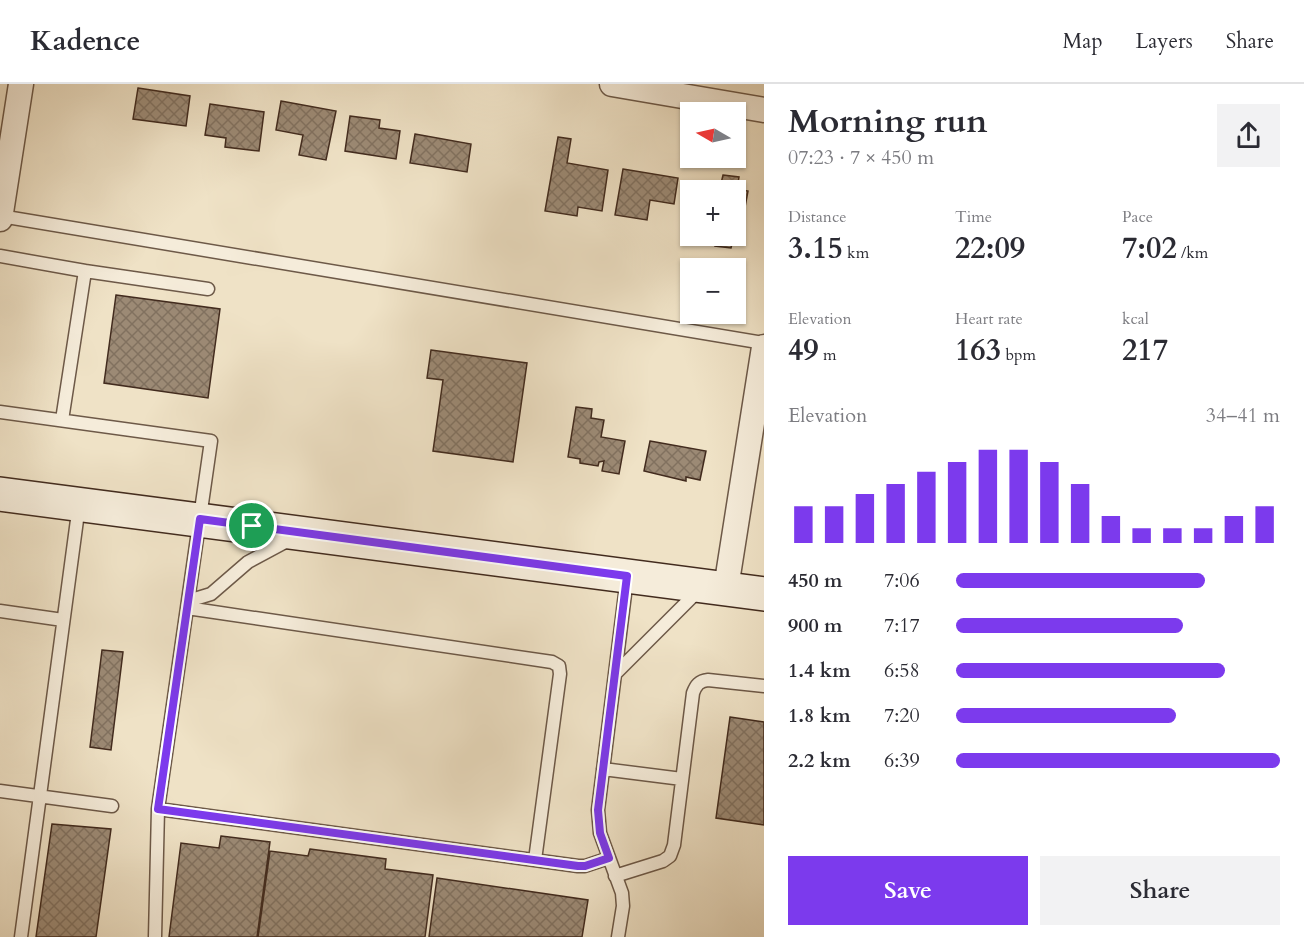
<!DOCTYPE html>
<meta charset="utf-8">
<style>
:root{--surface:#fff;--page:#f2f2f3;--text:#2b2b33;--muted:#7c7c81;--line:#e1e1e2;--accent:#7c3aed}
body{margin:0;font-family:Cardo,serif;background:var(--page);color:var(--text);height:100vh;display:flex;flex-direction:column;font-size:22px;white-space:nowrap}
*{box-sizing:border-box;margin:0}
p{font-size:20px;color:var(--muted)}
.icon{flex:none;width:33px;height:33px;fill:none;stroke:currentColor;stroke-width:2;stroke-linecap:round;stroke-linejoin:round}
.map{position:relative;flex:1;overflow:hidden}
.details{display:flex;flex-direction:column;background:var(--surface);width:540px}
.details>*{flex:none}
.needle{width:39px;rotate:279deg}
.buttons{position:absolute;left:680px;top:18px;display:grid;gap:12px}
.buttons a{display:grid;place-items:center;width:66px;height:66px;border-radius:0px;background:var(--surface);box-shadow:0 2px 4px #0004;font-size:30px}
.pin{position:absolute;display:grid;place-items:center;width:51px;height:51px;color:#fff;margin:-26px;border:3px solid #fff;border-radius:50%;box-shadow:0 2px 6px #0007}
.round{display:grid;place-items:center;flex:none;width:63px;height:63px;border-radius:0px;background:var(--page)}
.overview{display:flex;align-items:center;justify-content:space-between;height:102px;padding:0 24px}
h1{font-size:33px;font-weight:700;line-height:45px}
.metrics{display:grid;grid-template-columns:repeat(3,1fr);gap:9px;height:102px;padding:6px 24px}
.metrics div{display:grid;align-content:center}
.metrics b{font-size:30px;font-weight:700}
.metrics small{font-size:16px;font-weight:400}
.metrics p{font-size:16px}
.chart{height:168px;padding:12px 24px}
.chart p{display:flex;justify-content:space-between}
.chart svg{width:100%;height:108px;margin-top:6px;stroke:var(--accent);stroke-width:6}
.primary-button{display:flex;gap:12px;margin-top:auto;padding:12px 24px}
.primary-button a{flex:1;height:69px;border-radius:0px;background:var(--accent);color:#fff;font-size:24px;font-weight:700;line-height:69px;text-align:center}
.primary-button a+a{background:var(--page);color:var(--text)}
ul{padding:0 24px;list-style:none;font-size:20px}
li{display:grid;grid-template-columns:96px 72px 1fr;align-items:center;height:45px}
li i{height:15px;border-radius:8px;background:var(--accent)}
header{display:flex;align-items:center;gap:36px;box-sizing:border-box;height:84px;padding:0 30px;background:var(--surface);border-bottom:2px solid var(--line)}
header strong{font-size:28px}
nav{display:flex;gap:33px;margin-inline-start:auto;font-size:21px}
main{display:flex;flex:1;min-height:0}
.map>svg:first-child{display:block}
</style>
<header>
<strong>Kadence</strong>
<nav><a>Map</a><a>Layers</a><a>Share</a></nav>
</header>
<main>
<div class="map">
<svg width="764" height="853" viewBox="0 0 764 853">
<defs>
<pattern id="building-cross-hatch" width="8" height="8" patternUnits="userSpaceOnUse" patternTransform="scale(1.5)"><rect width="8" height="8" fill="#9c8a75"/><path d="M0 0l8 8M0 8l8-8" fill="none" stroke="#81715f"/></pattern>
</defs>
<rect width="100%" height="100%" fill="#efe2c6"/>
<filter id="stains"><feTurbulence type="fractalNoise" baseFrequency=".00333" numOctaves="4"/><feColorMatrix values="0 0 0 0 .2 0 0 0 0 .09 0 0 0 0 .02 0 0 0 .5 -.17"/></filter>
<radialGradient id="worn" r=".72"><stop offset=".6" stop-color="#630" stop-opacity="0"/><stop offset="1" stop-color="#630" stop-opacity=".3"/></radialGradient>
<path fill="url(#building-cross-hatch)" stroke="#422b1e" stroke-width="1.5" d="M 138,4 L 190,12 L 186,42 L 133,35 Z
M 281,17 L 336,27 L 326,76 L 299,71 L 303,51 L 276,46 Z
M 210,20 L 264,28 L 259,67 L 225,63 L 226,54 L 205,51 Z
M 350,32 L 380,36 L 379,44 L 400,47 L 396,75 L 345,67 Z
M 415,50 L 471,60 L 467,88 L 410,79 Z
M 558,53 L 571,55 L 567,79 L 608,86 L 602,127 L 578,123 L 577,132 L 545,127 Z
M 623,85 L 678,94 L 674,120 L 650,116 L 647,136 L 615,131 Z
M 723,91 L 739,93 L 737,105 L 748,107 L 743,134 L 737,133 L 735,143 L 735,106 L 698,106 L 700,100 L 720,104 Z
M 717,152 L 734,152 L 731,164 L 715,162 Z
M 116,211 L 220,225 L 208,314 L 104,299 Z
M 431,266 L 527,279 L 513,378 L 433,367 L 443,296 L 427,294 Z
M 576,323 L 592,325 L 591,334 L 604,336 L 601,353 L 625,357 L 619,390 L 602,387 L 604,377 L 599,378 L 598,382 L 580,379 L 580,375 L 568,373 Z
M 650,357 L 706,367 L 700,396 L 686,393 L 686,397 L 644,387 Z
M 102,566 L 123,568 L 111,666 L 90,663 Z
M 730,633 L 764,638 L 764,741 L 716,734 Z
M 52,740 L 111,745 L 96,853 L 36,853 Z
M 221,752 L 270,758 L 257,853 L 169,853 L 181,759 L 219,764 Z
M 310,765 L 386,775 L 385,785 L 433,791 L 425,853 L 258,853 L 270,767 L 308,772 Z
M 437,794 L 588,816 L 582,853 L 429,853 Z"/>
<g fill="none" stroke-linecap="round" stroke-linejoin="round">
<defs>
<path id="lane" d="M 0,132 L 764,259
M 0,172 L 85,187 L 62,336
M 85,187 L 208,205
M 0,328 L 211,357 L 158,725 L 155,853
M 188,517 L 211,510 L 248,478 L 289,456
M 187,524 L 552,578 L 559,582 L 560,590 L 535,776
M 0,527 L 63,536
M 615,590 L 699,506
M 603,685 L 682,695
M 0,707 L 112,722
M 158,725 L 578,782 L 585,782 L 609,774
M 615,792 L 663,777 L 670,772 L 674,761 L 693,609 C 696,601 699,597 708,596 L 764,602
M 21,853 L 79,421
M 618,853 L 623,822 L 622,809 L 600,749 L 598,726 L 627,494"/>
<path id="street" d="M 612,0 L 764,26
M 0,135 L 21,0
M 726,504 L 764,263"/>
<path id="secondary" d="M 0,410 L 764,510"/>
</defs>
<use href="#lane" stroke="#6d5948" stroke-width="15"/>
<use href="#street" stroke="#6d5948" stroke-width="27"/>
<use href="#secondary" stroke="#422b1e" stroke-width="36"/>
<use href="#lane" stroke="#f5ecda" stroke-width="12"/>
<use href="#street" stroke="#f5ecda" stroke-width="24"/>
<use href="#secondary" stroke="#f5ecda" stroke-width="33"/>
</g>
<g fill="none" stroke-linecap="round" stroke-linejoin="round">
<defs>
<path id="route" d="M 200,435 L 627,492 L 598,726 L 600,749 L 609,774 L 585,782 L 578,782 L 158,725 Z"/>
</defs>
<use href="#route" stroke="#fff" stroke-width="12"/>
<use href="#route" stroke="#7c3aed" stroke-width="8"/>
</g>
<rect width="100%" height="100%" filter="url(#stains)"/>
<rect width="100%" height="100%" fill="url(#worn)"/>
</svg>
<div class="buttons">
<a><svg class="needle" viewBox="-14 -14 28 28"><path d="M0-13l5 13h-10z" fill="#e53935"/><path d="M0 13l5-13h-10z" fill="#7c7c81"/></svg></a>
<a>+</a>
<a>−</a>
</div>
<div class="pin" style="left:252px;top:442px;background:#1e9e55"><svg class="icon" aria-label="arrive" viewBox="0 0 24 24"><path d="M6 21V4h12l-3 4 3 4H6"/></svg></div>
</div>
<section class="details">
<div class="overview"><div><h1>Morning run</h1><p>07:23 · 7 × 450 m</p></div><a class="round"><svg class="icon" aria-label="share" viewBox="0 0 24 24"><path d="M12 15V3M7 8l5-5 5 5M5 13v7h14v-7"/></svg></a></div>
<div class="metrics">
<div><p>Distance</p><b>3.15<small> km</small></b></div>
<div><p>Time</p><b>22:09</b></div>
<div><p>Pace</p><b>7:02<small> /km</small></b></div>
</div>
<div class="metrics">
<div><p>Elevation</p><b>49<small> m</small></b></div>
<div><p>Heart rate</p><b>163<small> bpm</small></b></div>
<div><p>kcal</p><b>217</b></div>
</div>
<div class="chart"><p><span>Elevation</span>34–41 m</p>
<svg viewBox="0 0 160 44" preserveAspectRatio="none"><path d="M5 44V29M15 44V29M25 44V24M35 44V20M45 44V15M55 44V11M65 44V6M75 44V6M85 44V11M95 44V20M105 44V33M115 44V38M125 44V38M135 44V38M145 44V33M155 44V29"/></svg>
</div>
<ul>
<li><b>450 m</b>7:06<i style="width:77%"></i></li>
<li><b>900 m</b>7:17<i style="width:70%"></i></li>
<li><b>1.4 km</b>6:58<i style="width:83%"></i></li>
<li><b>1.8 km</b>7:20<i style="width:68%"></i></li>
<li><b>2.2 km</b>6:39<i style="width:100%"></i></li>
</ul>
<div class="primary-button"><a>Save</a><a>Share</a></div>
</section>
</main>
